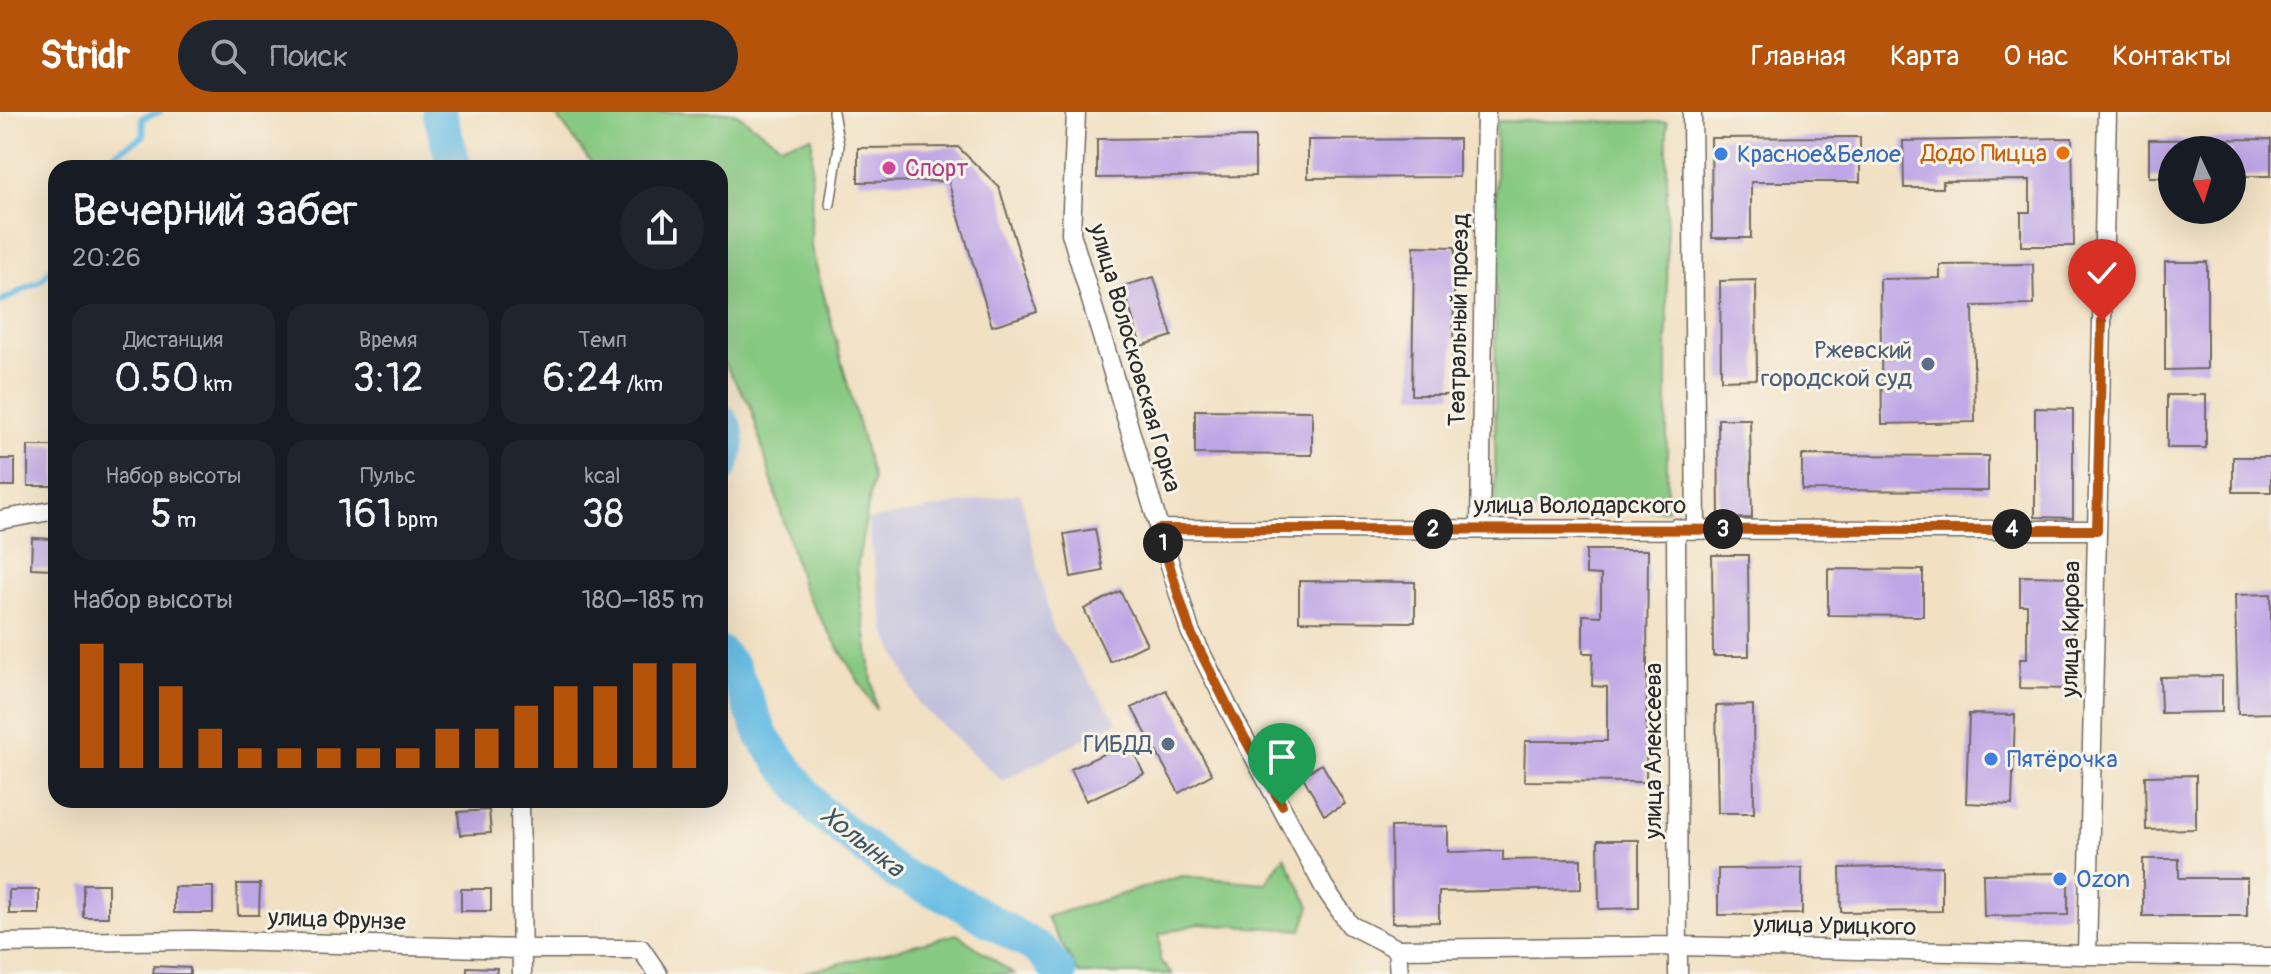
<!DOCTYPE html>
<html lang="ru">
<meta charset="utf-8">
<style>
:root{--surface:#171b24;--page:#20242c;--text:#f1f3f6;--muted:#9ea1a6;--accent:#b45309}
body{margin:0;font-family:Pangolin,sans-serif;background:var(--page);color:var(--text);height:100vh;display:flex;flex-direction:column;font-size:30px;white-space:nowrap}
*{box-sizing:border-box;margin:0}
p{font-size:26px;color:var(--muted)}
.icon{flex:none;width:44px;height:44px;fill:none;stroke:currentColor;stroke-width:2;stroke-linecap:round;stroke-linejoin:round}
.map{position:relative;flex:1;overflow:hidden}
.panel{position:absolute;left:48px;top:48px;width:680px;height:648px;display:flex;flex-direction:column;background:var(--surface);border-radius:24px;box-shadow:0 8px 32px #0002}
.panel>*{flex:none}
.needle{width:52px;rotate:176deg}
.tools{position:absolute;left:2158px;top:24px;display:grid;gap:16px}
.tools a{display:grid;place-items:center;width:88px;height:88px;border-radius:50%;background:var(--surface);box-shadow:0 8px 32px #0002;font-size:40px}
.pin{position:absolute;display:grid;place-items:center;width:68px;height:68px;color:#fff;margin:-82px -34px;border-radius:50% 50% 50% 0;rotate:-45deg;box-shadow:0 0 8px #0007}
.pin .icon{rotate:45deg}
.km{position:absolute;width:40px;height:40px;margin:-20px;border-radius:50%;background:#222;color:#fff;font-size:22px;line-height:40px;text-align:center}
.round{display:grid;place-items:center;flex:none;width:84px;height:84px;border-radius:42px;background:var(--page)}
.headline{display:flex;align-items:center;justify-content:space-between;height:136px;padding:0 24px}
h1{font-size:44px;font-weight:600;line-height:60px}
.figures{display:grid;grid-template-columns:repeat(3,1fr);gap:12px;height:136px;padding:8px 24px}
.figures div{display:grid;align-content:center;border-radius:20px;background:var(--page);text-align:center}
.figures b{font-size:40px;font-weight:600}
.figures small{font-size:22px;font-weight:400}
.figures p{font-size:22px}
.chart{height:224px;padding:16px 24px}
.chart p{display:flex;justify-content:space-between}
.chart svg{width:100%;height:144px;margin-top:8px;stroke:var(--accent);stroke-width:6}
header{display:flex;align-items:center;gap:48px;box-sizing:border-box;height:112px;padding:0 40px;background:var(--accent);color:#fff}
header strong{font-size:38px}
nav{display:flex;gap:44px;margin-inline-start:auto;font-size:28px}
.search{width:560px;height:72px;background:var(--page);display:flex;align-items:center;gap:20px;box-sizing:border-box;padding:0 28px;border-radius:44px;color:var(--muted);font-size:30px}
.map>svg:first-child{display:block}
</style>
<header>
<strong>Stridr</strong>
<div class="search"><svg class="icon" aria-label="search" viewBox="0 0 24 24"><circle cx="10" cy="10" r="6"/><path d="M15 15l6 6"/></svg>Поиск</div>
<nav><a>Главная</a><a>Карта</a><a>О нас</a><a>Контакты</a></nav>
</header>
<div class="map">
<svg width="2271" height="862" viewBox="0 0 2271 862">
<rect width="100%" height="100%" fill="#f7f3e8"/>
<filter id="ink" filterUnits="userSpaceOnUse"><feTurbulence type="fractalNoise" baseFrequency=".0125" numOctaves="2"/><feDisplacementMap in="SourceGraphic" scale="16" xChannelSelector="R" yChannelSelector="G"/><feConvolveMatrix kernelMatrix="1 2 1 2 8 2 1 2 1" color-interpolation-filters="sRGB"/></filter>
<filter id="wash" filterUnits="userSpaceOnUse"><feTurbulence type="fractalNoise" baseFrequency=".006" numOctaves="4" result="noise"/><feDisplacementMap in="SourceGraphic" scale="32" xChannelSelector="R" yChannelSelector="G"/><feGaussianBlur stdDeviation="1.8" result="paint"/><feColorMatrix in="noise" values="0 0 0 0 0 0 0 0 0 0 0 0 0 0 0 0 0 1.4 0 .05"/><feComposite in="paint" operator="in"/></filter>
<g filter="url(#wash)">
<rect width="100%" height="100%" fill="#f1e0c2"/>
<path fill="#c2c1dc" d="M 1020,381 L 1053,518 L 1118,610 L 1002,669 L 919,592 L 885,519 L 867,408 Z"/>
<path fill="#87c982" stroke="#597a56" stroke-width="2" d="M 554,0 L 734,0 L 781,33 L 812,25 L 811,135 L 873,367 L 857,455 L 876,598 L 803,477 L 750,293 L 720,245 L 720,56 L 595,56 Z
M 1496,9 L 1667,10 L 1667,398 L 1495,398 Z
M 1284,744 L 1310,794 L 1302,818 L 1198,812 L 1160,822 L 1160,849 L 1172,862 L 1079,862 L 1046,805 L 1182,764 L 1266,771 Z
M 957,822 L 1014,862 L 798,862 Z"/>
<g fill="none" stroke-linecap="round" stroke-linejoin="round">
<path stroke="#67bde4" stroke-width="6" d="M 104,56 L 107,46 L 144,24 L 142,6 L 160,0
M 0,190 L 42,168 L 56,150"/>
<path stroke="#67bde4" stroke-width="34" d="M 439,0 L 455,56
M 720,308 C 732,321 728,342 720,356
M 720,541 L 734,557 L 763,626 L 818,698 L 898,762 L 955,788 L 1042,839 L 1060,862"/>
</g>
<g id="blocks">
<path fill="#bea6e6" d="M 1255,25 L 1255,64 L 1097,66 L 1097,27 Z
M 1860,25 L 1860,70 L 1751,70 L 1751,126 L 1712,126 L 1711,26 Z
M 2072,26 L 2074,134 L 2021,134 L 2021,100 L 2030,100 L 2030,68 L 1943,69 L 1943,76 L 1904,76 L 1903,29 Z
M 1459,27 L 1459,65 L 1308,66 L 1308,28 Z
M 2271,27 L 2271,64 L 2232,64 L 2232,38 L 2172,38 L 2172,65 L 2149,65 L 2149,28 Z
M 958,35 L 999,75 L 1037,200 L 992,214 L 948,69 L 858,70 L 858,36 Z
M 1414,134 L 1455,135 L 1452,283 L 1412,283 Z
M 2165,150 L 2207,150 L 2207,257 L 2165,258 Z
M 2033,152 L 2034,193 L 1973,194 L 1975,310 L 1882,312 L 1880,167 L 1940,166 L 1940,153 Z
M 1154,165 L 1172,224 L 1141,234 L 1123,174 Z
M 1756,168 L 1757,267 L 1721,268 L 1720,169 Z
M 2167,283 L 2206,283 L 2206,336 L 2167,336 Z
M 2035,296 L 2073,297 L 2073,406 L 2035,405 Z
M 1195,298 L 1312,299 L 1312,343 L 1195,342 Z
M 1718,307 L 1750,307 L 1752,406 L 1719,407 Z
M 28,334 L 56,334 L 56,374 L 28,374 Z
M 1802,343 L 1988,344 L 1988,379 L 1802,378 Z
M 2233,345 L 2271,345 L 2271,380 L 2233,380 Z
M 0,347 L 15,347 L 15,374 L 0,374 Z
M 1095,417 L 1103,459 L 1071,465 L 1064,422 Z
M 32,426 L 52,427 L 51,457 L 31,456 Z
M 1586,438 L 1648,438 L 1646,670 L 1524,669 L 1525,629 L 1607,629 L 1607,575 L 1592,574 L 1593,541 L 1583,541 L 1583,503 L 1601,504 L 1601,463 L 1586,462 Z
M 1712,443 L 1748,443 L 1749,544 L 1713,544 Z
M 1828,457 L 1923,458 L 1923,504 L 1828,503 Z
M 2020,464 L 2074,465 L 2072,577 L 2019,576 L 2020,547 L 2027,547 L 2027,493 L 2020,493 Z
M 1299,469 L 1415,470 L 1415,510 L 1299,509 Z
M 1120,479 L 1147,532 L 1110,550 L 1084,497 Z
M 2271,482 L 2271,601 L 2238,602 L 2235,483 Z
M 2222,564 L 2222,600 L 2161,601 L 2160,565 Z
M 1166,578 L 1212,662 L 1179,681 L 1132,596 Z
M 1753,593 L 1754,701 L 1718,701 L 1716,594 Z
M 1969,602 L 2015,603 L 2012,693 L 1966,691 Z
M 1129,630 L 1144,662 L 1086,689 L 1071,657 Z
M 1322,652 L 1345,692 L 1324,703 L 1302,663 Z
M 2196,663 L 2196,717 L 2146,718 L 2145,664 Z
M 489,698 L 491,721 L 460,723 L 458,700 Z
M 1448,714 L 1448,740 L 1503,739 L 1503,748 L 1581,747 L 1581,777 L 1439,780 L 1439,810 L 1392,811 L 1391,715 Z
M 1598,728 L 1639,728 L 1639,796 L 1599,797 Z
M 2143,747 L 2179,747 L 2179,766 L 2247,766 L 2247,804 L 2143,804 Z
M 1942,754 L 1942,799 L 1841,800 L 1840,756 Z
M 1802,756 L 1802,802 L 1718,803 L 1718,757 Z
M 2068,761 L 2068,803 L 1984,804 L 1983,762 Z
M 83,772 L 108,772 L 108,805 L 83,805 Z
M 237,772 L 260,772 L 259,803 L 238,803 Z
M 174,775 L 213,775 L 213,801 L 174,801 Z
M 461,777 L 491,777 L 491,799 L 461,799 Z
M 9,778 L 39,778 L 39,802 L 9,802 Z
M 154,854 L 190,856 L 190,862 L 153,862 Z
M 467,855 L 497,856 L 496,862 L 467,862 Z"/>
</g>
</g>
<g filter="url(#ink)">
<use href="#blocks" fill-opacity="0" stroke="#706a60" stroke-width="2"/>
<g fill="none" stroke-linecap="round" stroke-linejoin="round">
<defs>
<path id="lane" d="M 830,92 L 839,34 L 833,0"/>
<path id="street" d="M 1076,0 L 1071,121 L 1190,519 L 1234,607 L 1324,775 L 1350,813 L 1397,837 L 1678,834 L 2087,843 L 2271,845
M 1692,0 L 1696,417
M 0,408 L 56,398
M 1676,416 L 1678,862
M 1158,417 L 2097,418
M 1480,417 L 1486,0
M 520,688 L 522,862
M 0,831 L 191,828 L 522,837 L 641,837 L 658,862
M 1397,837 L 1399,862
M 2087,843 L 2107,0"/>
</defs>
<use href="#lane" stroke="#706a60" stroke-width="12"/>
<use href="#street" stroke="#706a60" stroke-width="21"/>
<use href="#lane" stroke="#fff" stroke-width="9"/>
<use href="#street" stroke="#fff" stroke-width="18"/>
</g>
</g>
<g fill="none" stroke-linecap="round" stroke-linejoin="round" filter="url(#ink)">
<defs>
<path id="route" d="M 1282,693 L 1234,607 L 1190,519 L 1158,417 L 2097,418 L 2102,209"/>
</defs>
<use href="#route" stroke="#fff" stroke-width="16"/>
<use href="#route" stroke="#b45309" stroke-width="10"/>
</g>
<circle fill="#e8710a" stroke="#f7f3e8" stroke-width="3" cx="2063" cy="41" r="8"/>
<g fill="#3f7fe0" stroke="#f7f3e8" stroke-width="3">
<circle cx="1721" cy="42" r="8"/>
<circle cx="1991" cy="647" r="8"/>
<circle cx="2060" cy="767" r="8"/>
</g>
<circle fill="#d1479c" stroke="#f7f3e8" stroke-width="3" cx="889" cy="56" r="8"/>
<g fill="#5c6f8a" stroke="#f7f3e8" stroke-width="3">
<circle cx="1928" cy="252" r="8"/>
<circle cx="1168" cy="632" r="8"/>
</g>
<g text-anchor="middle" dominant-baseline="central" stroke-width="6" stroke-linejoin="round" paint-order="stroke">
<g font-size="24" fill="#c56008" stroke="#f7f3e8" text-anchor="end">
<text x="2047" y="41">Додо Пицца</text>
</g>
<g font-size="24" fill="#366cbe" stroke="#f7f3e8" text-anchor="start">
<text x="1737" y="42">Красное&amp;Белое</text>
<text x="2007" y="647">Пятёрочка</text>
<text x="2076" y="767">Ozon</text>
</g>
<g font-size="24" fill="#b23c85" stroke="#f7f3e8" text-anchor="start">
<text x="905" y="56">Спорт</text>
</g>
<g font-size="24" fill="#2b2b2b" stroke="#f7f3e8">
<text transform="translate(1459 208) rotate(-89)">Театральный проезд</text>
<text transform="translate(1135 246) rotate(74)">улица Волосковская Горка</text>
<text x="1580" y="393">улица Володарского</text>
<text transform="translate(2071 517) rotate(-89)">улица Кирова</text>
<text transform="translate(1653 639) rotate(-90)">улица Алексеева</text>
<text transform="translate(337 808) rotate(2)">улица Фрунзе</text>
<text transform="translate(1835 814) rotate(1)">улица Урицкого</text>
</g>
<g font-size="24" fill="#4e5e75" stroke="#f7f3e8" text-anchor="end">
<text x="1912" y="238">Ржевский<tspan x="1912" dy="28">городской суд</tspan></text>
<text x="1152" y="632">ГИБДД</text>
</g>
<g font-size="26" font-style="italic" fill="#3d5762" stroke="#f7f3e8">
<text transform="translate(862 730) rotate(38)">Холынка</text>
</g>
</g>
</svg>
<div class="tools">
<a><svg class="needle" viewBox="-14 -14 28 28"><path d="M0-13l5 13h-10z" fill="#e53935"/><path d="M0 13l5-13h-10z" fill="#9ea1a6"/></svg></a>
</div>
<div class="pin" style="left:1282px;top:693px;background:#1e9e55"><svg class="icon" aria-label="arrive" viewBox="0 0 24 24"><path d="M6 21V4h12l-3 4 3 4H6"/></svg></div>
<div class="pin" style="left:2102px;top:209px;background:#d93025"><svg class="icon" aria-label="check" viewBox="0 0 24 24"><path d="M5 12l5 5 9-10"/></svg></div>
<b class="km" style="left:1163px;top:431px">1</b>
<b class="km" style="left:1433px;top:417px">2</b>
<b class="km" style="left:1723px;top:417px">3</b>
<b class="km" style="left:2012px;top:417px">4</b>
<section class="panel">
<div class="headline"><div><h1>Вечерний забег</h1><p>20:26</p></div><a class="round"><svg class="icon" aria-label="share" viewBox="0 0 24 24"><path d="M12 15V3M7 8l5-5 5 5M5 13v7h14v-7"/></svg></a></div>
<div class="figures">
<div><p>Дистанция</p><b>0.50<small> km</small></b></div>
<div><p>Время</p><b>3:12</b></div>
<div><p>Темп</p><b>6:24<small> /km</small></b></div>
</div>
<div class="figures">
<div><p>Набор высоты</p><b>5<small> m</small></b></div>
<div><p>Пульс</p><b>161<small> bpm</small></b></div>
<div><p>kcal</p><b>38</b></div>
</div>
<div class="chart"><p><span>Набор высоты</span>180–185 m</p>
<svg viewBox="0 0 160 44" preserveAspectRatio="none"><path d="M5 44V6M15 44V12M25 44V19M35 44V32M45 44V38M55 44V38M65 44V38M75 44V38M85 44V38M95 44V32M105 44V32M115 44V25M125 44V19M135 44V19M145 44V12M155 44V12"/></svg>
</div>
</section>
</div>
